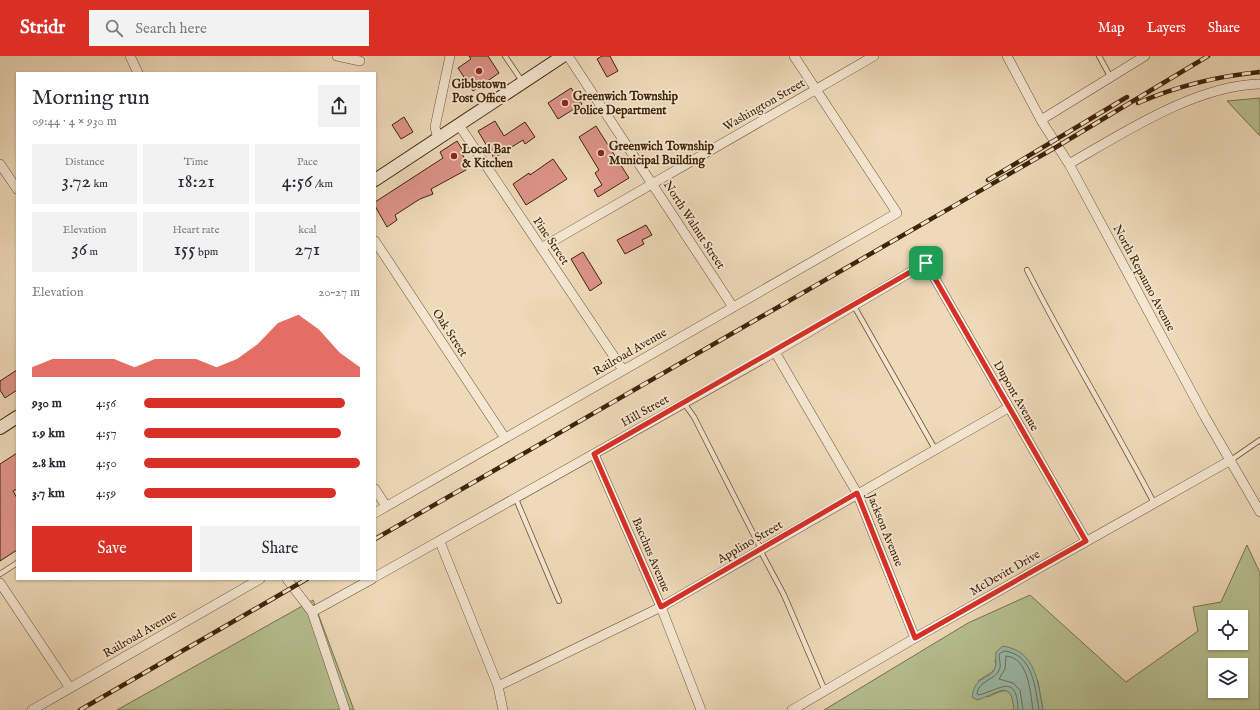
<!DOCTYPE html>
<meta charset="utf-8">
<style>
:root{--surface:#fff;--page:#f2f2f3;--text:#2b2b33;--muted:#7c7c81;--accent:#d93025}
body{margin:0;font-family:"IM FELL English",serif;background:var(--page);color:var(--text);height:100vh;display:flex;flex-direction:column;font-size:15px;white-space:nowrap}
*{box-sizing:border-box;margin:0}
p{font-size:13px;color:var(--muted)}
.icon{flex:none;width:22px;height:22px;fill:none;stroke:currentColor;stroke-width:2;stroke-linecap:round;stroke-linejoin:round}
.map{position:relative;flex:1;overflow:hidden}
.drawer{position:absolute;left:16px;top:16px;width:360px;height:508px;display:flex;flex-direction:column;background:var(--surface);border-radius:0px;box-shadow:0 1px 3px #0004}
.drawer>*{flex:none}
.fabs{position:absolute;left:1208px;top:554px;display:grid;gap:8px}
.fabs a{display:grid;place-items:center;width:40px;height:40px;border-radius:0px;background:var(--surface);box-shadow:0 1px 3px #0004;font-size:20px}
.pin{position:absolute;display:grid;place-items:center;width:34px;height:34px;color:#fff;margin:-17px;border-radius:8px;box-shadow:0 2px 6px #0006}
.round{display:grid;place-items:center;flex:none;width:42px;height:42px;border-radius:0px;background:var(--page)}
.overview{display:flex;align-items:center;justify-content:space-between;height:68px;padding:0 16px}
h1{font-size:22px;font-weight:600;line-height:30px}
.figures{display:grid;grid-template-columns:repeat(3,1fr);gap:6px;height:68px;padding:4px 16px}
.figures div{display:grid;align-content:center;border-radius:0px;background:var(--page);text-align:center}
.figures b{font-size:20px;font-weight:600}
.figures small{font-size:11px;font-weight:400}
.figures p{font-size:11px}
.chart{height:112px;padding:8px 16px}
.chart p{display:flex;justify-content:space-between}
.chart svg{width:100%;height:72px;margin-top:4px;fill:var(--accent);opacity:.7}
.primary-button{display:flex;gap:8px;margin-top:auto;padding:8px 16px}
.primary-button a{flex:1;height:46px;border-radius:0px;background:var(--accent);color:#fff;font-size:16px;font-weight:600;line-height:46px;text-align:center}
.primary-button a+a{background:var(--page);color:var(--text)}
ul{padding:0 16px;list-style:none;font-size:13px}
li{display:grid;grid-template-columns:64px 48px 1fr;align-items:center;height:30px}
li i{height:10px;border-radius:5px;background:var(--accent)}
header{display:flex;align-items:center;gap:24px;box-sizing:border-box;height:56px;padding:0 20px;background:var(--accent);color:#fff}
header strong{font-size:19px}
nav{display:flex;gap:22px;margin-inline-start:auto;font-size:14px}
.search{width:280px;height:36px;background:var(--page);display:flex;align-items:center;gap:10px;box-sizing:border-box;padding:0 14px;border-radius:0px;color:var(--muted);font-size:15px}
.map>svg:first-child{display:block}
</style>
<header>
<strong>Stridr</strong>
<div class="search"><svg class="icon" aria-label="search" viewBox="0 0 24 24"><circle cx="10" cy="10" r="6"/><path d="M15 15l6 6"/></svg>Search here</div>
<nav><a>Map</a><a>Layers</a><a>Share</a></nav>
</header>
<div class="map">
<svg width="1260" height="654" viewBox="0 0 1260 654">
<rect width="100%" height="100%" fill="#eed9b8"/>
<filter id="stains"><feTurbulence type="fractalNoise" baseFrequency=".005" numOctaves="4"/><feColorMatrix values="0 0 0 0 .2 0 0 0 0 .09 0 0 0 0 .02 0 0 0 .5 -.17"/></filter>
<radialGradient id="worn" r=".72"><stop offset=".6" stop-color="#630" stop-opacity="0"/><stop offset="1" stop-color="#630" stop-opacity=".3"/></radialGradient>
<path fill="#b6c090" stroke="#7a724c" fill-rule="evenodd" d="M 1260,42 L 1260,80 L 1227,45 Z
M 1247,489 L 1260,517 L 1260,654 L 1043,654 L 1038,625 L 995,604 L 996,611 L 992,616 L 978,625 L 988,641 C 1007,632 1012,630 1014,654 L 824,654 L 968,567 L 1030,539 L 1126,626 L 1198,575 L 1193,551 L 1221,546 ZM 1215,561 L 1241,561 L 1241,587 L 1215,587 ZM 1215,609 L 1241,609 L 1241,635 L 1215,635 Z
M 313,544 L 354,654 L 117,654 Z"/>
<path fill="#9abaab" stroke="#767e6a" d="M 1003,590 C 1037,596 1037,625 1043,654 L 1014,654 C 1011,621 998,638 977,644 L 972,641 C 975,618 990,625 995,612 C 997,608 995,600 996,596 Z"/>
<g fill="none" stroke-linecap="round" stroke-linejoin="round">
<path stroke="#6c6f5a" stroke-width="1" d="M 1018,654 C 1017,617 1001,633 979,639 L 977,638 C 978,624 997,624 1000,612 C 1001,608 999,603 999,598 L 1004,595 C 1033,598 1035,631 1039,654
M 1023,654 L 1020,634 L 1013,627 L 999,623 L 1005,613 L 1006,600 C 1029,602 1030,636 1033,654"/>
</g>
<path fill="#dd9389" stroke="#3f2408" d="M 469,0 L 488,0 L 499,17 L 473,35 L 458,12 L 471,3 Z
M 602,0 L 610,0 L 618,15 L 607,21 L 597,3 Z
M 571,32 L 582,48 L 558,63 L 548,47 Z
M 404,61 L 413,76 L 401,83 L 392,69 Z
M 495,65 L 504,80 L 525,66 L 535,81 L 525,88 L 523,84 L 494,102 L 478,75 Z
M 596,70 L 629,122 L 598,141 L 594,134 L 602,129 L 595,117 L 599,114 L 579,81 Z
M 457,85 L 464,96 L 462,98 L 468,108 L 464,110 L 466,114 L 431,133 L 433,138 L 420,143 L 395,159 L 397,164 L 387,171 L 375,150 L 375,146 L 443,102 L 440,96 Z
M 553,103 L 567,123 L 526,149 L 513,128 L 529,117 L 530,119 Z
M 646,169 L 652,179 L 642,184 L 644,188 L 625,198 L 617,184 Z
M 583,196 L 602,227 L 590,235 L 571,203 Z
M 17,314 L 17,334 L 5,342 L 0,334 L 0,325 Z
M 17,397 L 17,433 L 13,435 L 17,442 L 17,494 L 0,505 L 0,408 Z"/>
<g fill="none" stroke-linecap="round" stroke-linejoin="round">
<defs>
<path id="lane" d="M 505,0 L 522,25
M 1099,0 L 1111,22
M 1027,214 C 1067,293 1113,368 1154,447
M 854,250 L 935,393
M 684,347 L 694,361 L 761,493
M 1231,404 L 1260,384
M 516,443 L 559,545
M 760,494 L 784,539 L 825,635
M 0,518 L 17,507"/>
<path id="street" d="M 130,0 L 138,17
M 337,0 L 360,5
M 568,0 L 733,251
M 1007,0 L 1041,64 L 1069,108 L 1205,361 L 1260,456
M 1041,64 L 1145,0
M 459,69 L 623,314
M 438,83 L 435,71 L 450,0
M 0,108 L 17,133
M 1069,108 C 1123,77 1196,29 1260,28
M 375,185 L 505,382
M 541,192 L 874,0
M 775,296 L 857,437 L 915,582
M 594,398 L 661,551 L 701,654
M 375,433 L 386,450
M 375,457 L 897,157 L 794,0
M 440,486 L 498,630 L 503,654
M 375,521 L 775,296 L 926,207 L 1086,485
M 287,523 L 312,556 L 345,654
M 0,527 L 70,632
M 312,556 L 372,523
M 498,630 L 661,551 L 1008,352
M 32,654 L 260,523
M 792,654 L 915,582 L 1231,404"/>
<path id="secondary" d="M 375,124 L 563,0
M 0,372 L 17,361"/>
</defs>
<use href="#lane" stroke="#6b5134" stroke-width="6"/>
<use href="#street" stroke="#6b5134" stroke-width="10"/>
<use href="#secondary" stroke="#3f2408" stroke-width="14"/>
<use href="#lane" stroke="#f4e6d1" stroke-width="4.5"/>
<use href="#street" stroke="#f4e6d1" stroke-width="9"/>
<use href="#secondary" stroke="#f4e6d1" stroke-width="12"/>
<defs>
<path id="rail" d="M 1138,47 C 1177,30 1219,20 1260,16
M 988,124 L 1127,41
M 375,483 L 1058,90 L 1208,0
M 80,654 L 307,523"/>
</defs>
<use href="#rail" stroke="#3f2408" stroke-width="4.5"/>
<use href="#rail" stroke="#f4e6d1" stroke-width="3" stroke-dasharray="9" stroke-linecap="butt"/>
</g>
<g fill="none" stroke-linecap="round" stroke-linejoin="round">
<defs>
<path id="route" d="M 926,207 L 1086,485 L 915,582 L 857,437 L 661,551 L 594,398 Z"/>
</defs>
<use href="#route" stroke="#fff" stroke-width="8"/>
<use href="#route" stroke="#d93025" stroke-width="5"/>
</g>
<g fill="#8f2418" stroke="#f4e6d1" stroke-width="1.5">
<circle cx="479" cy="15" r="4"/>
<circle cx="565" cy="47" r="4"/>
<circle cx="601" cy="97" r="4"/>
<circle cx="454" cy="100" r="4"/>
</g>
<g text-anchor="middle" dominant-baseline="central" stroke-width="3.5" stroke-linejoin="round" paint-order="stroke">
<g font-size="12" font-weight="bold" fill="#3f2408" stroke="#f4e6d1" text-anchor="start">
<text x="479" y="28" text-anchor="middle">Gibbstown<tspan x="479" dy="14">Post Office</tspan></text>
<text x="573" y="40">Greenwich Township<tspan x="573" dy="14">Police Department</tspan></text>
<text x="609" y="90">Greenwich Township<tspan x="609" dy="14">Municipal Building</tspan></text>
<text x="462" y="93">Local Bar<tspan x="462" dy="14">&amp; Kitchen</tspan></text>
</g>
<g font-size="12" fill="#3f2408" stroke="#f4e6d1">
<text transform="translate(764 49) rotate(-30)">Washington Street</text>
<text transform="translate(694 169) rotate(57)">North Walnut Street</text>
<text transform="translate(551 185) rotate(56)">Pine Street</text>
<text transform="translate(1144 222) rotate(62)">North Repauno Avenue</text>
<text transform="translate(450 277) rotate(57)">Oak Street</text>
<text transform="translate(630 296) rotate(-30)">Railroad Avenue</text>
<text transform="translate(1016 340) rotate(60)">Dupont Avenue</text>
<text transform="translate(645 355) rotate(-29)">Hill Street</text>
<text transform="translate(885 474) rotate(68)">Jackson Avenue</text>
<text transform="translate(750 486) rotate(-30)">Applino Street</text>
<text transform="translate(651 499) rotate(67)">Bacchus Avenue</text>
<text transform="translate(1005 517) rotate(-30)">McDevitt Drive</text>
<text transform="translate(140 578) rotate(-30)">Railroad Avenue</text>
</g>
</g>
<rect width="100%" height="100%" filter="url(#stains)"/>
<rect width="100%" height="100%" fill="url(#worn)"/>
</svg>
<div class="fabs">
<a><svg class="icon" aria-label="locate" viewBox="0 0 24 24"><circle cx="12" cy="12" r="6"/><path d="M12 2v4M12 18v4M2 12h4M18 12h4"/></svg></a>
<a><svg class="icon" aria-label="layers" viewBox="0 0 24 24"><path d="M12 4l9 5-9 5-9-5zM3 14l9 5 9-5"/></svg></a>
</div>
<div class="pin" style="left:926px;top:207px;background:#1e9e55"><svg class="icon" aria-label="arrive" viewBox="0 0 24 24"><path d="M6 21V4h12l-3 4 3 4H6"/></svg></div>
<section class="drawer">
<div class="overview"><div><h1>Morning run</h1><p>09:44 · 4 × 930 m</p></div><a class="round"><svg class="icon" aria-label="share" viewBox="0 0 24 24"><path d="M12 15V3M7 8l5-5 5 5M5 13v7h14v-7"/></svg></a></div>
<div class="figures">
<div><p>Distance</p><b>3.72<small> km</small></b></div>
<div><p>Time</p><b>18:21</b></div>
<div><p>Pace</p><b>4:56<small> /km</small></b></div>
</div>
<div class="figures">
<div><p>Elevation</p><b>36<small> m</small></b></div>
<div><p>Heart rate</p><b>155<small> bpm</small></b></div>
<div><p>kcal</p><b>271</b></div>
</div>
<div class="chart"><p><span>Elevation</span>20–27 m</p>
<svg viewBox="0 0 160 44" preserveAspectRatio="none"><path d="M0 44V38L10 33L20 33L30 33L40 33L50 38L60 33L70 33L80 33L90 38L100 33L110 24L120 11L130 6L140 15L150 29L160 38V44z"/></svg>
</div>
<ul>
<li><b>930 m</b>4:56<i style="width:93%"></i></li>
<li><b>1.9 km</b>4:57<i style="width:91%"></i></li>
<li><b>2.8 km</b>4:50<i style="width:100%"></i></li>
<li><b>3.7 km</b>4:59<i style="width:89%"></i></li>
</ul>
<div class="primary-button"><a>Save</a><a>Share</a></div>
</section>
</div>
